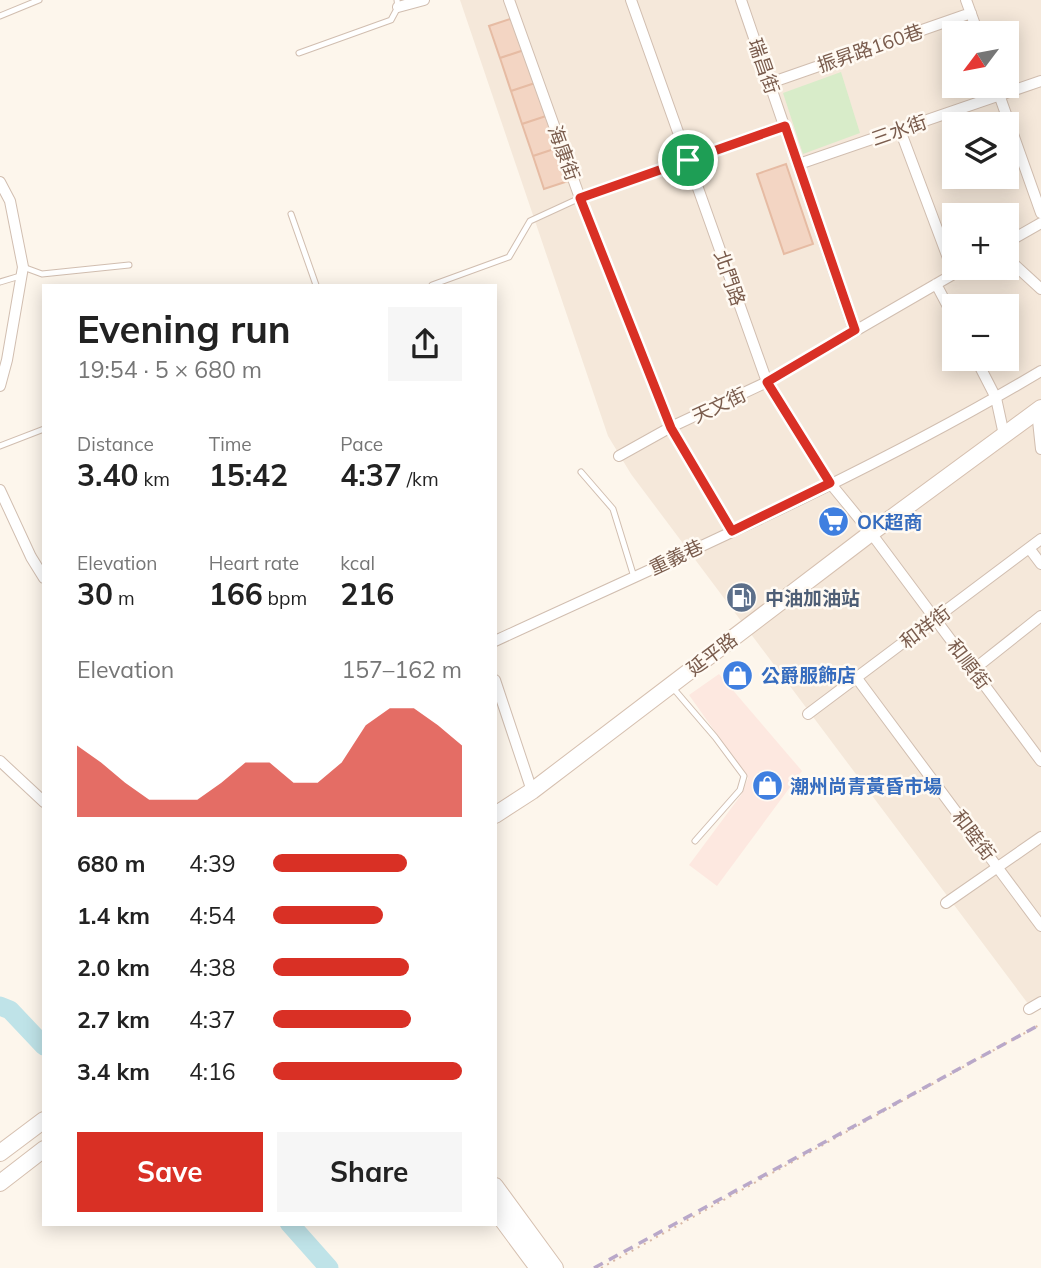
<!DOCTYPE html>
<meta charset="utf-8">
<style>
:root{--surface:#fff;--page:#f6f6f6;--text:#222;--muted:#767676;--accent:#d93025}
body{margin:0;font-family:Mulish,"Noto Sans TC",sans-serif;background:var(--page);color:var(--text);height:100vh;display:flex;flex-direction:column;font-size:26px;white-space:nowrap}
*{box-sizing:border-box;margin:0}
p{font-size:23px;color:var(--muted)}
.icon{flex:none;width:38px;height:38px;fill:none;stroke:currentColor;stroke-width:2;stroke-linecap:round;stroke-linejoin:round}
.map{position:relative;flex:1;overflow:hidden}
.drawer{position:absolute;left:42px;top:284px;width:455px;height:942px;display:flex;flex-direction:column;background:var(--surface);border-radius:0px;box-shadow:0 4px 18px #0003}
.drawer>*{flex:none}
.needle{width:46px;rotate:238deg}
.tools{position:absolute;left:942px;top:21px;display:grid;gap:14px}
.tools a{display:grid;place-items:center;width:77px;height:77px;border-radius:0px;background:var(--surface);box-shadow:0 4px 18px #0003;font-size:35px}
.pin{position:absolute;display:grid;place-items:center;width:60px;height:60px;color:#fff;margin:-30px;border:4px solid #fff;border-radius:50%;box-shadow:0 2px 7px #0007}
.round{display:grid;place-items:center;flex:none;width:74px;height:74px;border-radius:0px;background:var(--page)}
.summary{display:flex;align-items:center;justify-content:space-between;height:119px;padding:0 35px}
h1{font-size:38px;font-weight:700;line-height:52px}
.metrics{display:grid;grid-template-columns:repeat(3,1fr);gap:10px;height:119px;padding:7px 35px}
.metrics div{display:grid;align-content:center}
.metrics b{font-size:30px;font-weight:700}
.metrics small{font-size:19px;font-weight:400}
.metrics p{font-size:19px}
.chart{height:196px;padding:14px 35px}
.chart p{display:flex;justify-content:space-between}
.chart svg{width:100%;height:126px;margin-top:7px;fill:var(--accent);opacity:.7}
.cta{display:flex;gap:14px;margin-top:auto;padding:14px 35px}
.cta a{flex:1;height:80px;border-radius:0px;background:var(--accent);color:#fff;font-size:28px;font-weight:700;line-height:80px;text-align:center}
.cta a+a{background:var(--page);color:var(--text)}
ul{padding:0 35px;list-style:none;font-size:23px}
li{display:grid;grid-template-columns:112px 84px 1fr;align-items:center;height:52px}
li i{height:18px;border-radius:9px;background:var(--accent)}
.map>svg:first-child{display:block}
</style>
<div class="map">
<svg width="1041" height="1268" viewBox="0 0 1041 1268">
<rect width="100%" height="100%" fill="#fdf6ec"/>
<path fill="#f5e8da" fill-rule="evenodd" d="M 460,0 L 1041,0 L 1041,1004 L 1032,1009 L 631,474 L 608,436 ZM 954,33 L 1006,33 L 1006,86 L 954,86 ZM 954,124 L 1006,124 L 1006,177 L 954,177 ZM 954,215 L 1006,215 L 1006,268 L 954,268 ZM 954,306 L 1006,306 L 1006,359 L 954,359 Z"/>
<path fill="#fde8e0" d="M 719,674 L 802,771 L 717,886 L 689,865 L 741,795 L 748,778 L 689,695 Z"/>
<path fill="#d8ecc9" d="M 841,72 L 860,133 L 803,154 L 783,93 Z"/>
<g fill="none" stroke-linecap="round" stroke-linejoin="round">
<path stroke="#bfe3e8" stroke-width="19" d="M 0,1006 L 10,1010 L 44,1046
M 289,1223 L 329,1268"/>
</g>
<path fill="#f3d5c3" stroke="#e6bba3" stroke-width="2" d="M 516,17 L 527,49 L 500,58 L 489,26 Z
M 527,49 L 538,82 L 511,91 L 500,58 Z
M 538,82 L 549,115 L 522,124 L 511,91 Z
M 549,115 L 560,147 L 533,156 L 522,124 Z
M 560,147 L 571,180 L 544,189 L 533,156 Z
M 786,164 L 813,244 L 784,254 L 757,174 Z"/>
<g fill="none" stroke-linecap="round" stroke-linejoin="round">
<defs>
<path id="lane" d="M 0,16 L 39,0
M 299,53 L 391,20 L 398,7 L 397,0
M 291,214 L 316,285
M 23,267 L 42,274 L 129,265
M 0,282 L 20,276
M 432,285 L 509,257 L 530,221 L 580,198
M 0,446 L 44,429
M 581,472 L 613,509 L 634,577
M 673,688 L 715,737 L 744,776 L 740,790 L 695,841"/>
<path id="street" d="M 509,0 L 580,198 L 671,427 L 732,531
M 631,0 L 767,382 L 830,483 L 871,533 L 1041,761
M 741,0 L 854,330
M 966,0 L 978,33
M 398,7 L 424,0
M 770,83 L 971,13
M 996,86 L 1041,213
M 900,130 L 954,274
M 799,164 L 1041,81
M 0,182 L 10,201 L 23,267 L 7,360 L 0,386
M 580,198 L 785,126
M 1006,243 L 1041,223
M 1006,257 L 1041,289
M 936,284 L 954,318
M 976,359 L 996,398 L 1004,435
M 1037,411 L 1041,449
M 619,456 L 671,427 L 767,382 L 964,268
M 0,490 L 31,557 L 44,578
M 1029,548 L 1041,564
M 495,641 C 679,556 867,475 1041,371
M 973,670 L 1041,616
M 856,677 L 1041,926
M 495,680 L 532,791
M 808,714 L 1041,539
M 0,761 L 44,802
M 946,903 L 1041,837
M 1029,1009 L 1041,1002"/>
<path id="secondary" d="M 495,815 L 532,791 L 871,533 L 1041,408
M 0,1153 L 44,1120
M 0,1183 L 44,1149
M 495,1186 L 555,1268
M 495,1210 L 538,1268"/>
</defs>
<use href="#lane" stroke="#d1beb0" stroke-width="7"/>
<use href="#street" stroke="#d1beb0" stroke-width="12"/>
<use href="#secondary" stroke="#d6c0b0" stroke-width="18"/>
<path stroke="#d9b8a5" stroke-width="2" stroke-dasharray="2 5" stroke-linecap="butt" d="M 601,1268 L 1041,1024"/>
<use href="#lane" stroke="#fff" stroke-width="5"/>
<use href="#street" stroke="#fff" stroke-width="10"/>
<use href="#secondary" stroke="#fff" stroke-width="16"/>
<path stroke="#b9a8c9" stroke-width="3.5" stroke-dasharray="10 7" stroke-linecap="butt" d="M 594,1268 L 1041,1024"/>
</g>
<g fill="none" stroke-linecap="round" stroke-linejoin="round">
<defs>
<path id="route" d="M 785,126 L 855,330 L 767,382 L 830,483 L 732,531 L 671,428 L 580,198 Z"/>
</defs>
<use href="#route" stroke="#fff" stroke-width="14"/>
<use href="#route" stroke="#d93025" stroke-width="9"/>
</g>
<defs>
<symbol id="supermarket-disc" viewBox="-11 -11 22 22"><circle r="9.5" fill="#3f7fe0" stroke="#fffaf3"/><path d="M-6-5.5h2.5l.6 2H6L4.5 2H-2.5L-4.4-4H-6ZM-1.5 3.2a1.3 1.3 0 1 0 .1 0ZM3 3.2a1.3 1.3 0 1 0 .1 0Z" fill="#fff"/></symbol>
<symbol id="fuel-disc" viewBox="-11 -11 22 22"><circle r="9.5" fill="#5c6f8a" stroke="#fffaf3"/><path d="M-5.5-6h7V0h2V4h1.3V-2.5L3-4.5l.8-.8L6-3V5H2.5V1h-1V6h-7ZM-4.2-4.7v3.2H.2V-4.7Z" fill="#fff"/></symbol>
<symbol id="shop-disc" viewBox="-11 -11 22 22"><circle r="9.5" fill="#3f7fe0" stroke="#fffaf3"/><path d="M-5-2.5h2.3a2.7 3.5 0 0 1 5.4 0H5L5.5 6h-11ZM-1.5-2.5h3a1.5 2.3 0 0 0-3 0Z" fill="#fff"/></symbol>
</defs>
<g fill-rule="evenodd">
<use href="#supermarket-disc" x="816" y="504" width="35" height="35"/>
<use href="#fuel-disc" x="724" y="580" width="35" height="35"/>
<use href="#shop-disc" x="720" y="658" width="35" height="35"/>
<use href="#shop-disc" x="750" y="768" width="35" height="35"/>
</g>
<g text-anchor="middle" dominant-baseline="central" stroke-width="5" stroke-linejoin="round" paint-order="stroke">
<g font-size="19" fill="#7a5c4d" stroke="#fffaf3">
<text transform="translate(870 48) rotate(-19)">振昇路160巷</text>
<text transform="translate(764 66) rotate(71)">瑞昌街</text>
<text transform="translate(899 130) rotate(-19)">三水街</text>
<text transform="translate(564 153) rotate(70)">海康街</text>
<text transform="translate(730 278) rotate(71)">北門路</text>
<text transform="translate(719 405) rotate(-25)">天文街</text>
<text transform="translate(676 557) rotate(-25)">重義巷</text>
<text transform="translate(925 627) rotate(-37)">和祥街</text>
<text transform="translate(712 654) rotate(-37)">延平路</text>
<text transform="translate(969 664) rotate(53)">和順街</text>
<text transform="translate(974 835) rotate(53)">和睦街</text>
</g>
<g font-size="19" font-weight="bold" fill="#366cbe" stroke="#fffaf3" text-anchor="start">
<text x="857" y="522">OK超商</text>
<text x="761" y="675">公爵服飾店</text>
<text x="790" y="786">潮州尚青黃昏市場</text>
</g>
<g font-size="19" font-weight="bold" fill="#4e5e75" stroke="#fffaf3" text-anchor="start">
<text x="765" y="598">中油加油站</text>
</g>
</g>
</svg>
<div class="tools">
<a><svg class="needle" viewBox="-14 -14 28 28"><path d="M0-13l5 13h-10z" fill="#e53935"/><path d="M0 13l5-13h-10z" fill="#767676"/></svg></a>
<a><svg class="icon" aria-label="layers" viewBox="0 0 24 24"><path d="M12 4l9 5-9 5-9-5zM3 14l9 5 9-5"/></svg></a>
<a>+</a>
<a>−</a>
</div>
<div class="pin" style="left:688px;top:160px;background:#1e9e55"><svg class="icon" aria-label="arrive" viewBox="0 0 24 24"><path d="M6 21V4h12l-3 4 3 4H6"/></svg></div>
<section class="drawer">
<div class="summary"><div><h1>Evening run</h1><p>19:54 · 5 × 680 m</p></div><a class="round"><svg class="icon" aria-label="share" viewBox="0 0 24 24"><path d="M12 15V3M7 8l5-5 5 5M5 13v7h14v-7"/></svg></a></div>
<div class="metrics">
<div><p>Distance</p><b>3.40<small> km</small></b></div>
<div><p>Time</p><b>15:42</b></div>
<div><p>Pace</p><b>4:37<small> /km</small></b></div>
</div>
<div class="metrics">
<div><p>Elevation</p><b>30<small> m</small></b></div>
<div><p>Heart rate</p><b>166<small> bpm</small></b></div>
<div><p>kcal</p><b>216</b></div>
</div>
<div class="chart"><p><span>Elevation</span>157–162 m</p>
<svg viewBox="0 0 160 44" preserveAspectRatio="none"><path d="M0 44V19L10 25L20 32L30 38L40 38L50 38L60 32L70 25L80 25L90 32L100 32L110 25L120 12L130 6L140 6L150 12L160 19V44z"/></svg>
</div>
<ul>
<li><b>680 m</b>4:39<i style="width:71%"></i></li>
<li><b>1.4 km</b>4:54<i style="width:58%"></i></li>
<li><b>2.0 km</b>4:38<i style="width:72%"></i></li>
<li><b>2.7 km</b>4:37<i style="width:73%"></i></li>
<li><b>3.4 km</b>4:16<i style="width:100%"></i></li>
</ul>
<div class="cta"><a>Save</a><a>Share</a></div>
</section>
</div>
